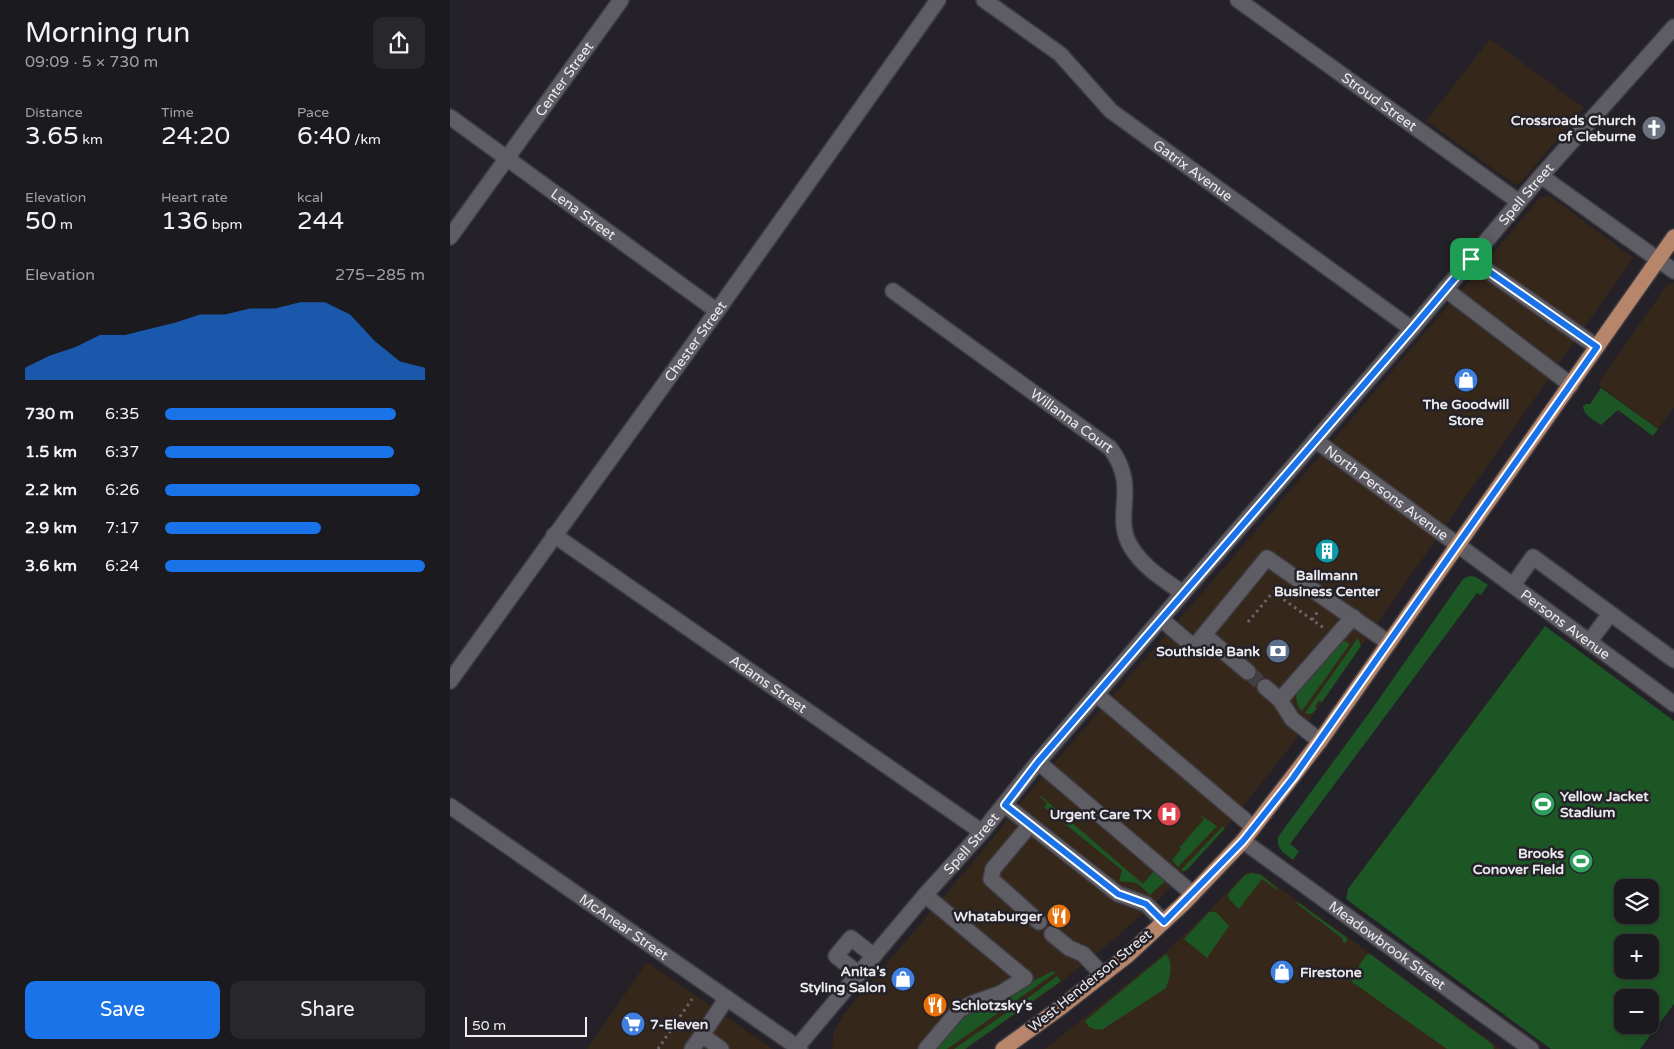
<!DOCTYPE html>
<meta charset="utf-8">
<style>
:root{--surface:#1b1a1e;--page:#28272b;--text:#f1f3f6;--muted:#a0a1a4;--line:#39383c;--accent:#1a73e8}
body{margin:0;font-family:"Varela Round",sans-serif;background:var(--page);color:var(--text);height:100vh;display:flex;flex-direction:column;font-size:19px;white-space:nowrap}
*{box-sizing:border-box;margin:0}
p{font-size:16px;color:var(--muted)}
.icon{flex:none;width:28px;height:28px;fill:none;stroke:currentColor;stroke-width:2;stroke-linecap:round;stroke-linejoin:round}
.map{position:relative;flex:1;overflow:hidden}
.details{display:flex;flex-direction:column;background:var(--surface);width:450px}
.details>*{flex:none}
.buttons{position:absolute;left:1164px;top:879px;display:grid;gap:10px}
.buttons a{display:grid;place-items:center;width:45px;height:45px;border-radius:10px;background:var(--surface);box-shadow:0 2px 8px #0003,0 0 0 1px var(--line);font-size:25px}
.scale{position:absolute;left:15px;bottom:12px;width:122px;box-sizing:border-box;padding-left:5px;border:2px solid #edebf0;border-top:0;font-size:14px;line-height:18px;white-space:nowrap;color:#edebf0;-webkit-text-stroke:4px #242228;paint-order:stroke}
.pin{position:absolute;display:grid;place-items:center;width:42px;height:42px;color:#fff;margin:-21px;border-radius:10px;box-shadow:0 2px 8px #0006}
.round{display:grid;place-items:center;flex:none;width:52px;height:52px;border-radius:10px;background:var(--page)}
.overview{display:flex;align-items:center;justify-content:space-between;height:85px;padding:0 25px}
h1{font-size:28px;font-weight:600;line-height:38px}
.figures{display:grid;grid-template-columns:repeat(3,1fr);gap:8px;height:85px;padding:5px 25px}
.figures div{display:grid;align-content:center}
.figures b{font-size:25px;font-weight:600}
.figures small{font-size:14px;font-weight:400}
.figures p{font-size:14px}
.chart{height:140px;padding:10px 25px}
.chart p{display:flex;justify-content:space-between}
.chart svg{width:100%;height:90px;margin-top:5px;fill:var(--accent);opacity:.7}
.action{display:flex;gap:10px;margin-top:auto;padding:10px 25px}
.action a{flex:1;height:58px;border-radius:10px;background:var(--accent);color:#fff;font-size:20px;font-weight:600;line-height:58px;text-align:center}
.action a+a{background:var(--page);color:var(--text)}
ul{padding:0 25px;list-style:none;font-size:16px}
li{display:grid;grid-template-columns:80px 60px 1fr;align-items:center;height:38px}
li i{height:12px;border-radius:6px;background:var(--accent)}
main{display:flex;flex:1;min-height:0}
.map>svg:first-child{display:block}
</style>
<main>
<section class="details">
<div class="overview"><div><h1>Morning run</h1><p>09:09 · 5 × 730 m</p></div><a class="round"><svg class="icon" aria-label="share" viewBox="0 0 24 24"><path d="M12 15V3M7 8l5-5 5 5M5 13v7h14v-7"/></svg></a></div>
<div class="figures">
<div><p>Distance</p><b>3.65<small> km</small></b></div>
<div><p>Time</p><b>24:20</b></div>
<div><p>Pace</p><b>6:40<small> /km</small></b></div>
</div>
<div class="figures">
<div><p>Elevation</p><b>50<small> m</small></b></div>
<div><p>Heart rate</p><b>136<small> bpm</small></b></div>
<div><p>kcal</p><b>244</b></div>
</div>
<div class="chart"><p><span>Elevation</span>275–285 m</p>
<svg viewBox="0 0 160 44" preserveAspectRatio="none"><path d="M0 44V38L10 32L20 28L30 22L40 22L50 19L60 16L70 12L80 12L90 9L100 9L110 6L120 6L130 12L140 25L150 35L160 38V44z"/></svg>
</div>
<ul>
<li><b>730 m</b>6:35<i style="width:89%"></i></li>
<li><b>1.5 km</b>6:37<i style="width:88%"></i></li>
<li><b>2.2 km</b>6:26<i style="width:98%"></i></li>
<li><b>2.9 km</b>7:17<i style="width:60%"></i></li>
<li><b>3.6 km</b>6:24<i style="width:100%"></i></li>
</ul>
<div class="action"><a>Save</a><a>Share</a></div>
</section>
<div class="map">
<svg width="1224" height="1049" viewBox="0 0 1224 1049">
<rect width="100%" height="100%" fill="#242228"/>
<path fill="#35271a" d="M 1040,39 L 1134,108 L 1073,180 L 1066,185 L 976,121 Z
M 1096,196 L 1102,197 L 1183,258 L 865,712 L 837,751 L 774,830 L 709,899 L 662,941 L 606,986 L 516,1049 L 382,1049 L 384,1031 L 394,1014 L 544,837 L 580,791 L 785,555 L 1090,198 Z
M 1224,283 L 1224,407 L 1208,429 L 1148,384 L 1216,286 L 1218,284 Z
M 800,872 L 811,874 L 1051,1049 L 595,1049 L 714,954 L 758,912 L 795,874 Z
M 197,962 L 323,1049 L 137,1049 Z"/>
<path fill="#1d5625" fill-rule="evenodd" d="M 1151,388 L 1208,429 L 1203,436 L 1168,410 L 1151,425 C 1144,420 1133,415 1133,406 L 1136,404 L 1140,404 Z
M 1020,576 L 1026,577 L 1038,585 L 1031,595 L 1027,593 L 840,844 L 849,851 L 843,860 C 834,853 826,849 828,837 L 922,709 L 1013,579 Z
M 1095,626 L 1224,721 L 1224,1004 L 1190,1049 L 1101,1049 L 896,899 L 898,889 ZM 1172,888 L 1200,888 L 1200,915 L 1172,915 ZM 1172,942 L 1200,942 L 1200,970 L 1172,970 ZM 1172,998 L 1200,998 L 1200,1025 L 1172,1025 Z
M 908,638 L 911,646 L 872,702 L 869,700 L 865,707 L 867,708 C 863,713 861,716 855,713 Z
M 892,639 L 900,644 L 852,711 C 847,706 845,700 847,693 Z
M 591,796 L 693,884 L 704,871 L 707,871 L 715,881 L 700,895 L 687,883 L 669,881 L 672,870 L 594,807 L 597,803 L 590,797 Z
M 752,816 L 767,826 L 728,867 L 722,860 L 731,849 L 729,848 L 754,819 L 751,817 Z
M 773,826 L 774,829 L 737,870 L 734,871 L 731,870 Z
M 803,873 L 811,875 L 828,889 L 827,890 L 812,879 L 789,909 L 779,899 L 778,894 L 795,875 Z
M 846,903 L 849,903 L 897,938 L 897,941 L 895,943 L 893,942 L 892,938 Z
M 759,912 L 766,912 L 779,926 L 757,958 L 734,939 Z
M 716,954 C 724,962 720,978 716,988 L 653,1029 C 645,1031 638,1028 635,1021 Z
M 920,954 L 1042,1044 L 1044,1049 L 997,1049 L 902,982 L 901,978 L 916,955 Z
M 603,971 L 605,973 L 497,1049 L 481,1049 L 511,1014 L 558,994 Z
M 607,976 L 611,981 L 515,1049 L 504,1049 L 582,995 Z"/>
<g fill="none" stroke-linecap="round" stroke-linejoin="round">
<path stroke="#424046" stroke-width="15" stroke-dasharray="15 8" stroke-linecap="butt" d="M 798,672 L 815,687"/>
<defs>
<g id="minor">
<path id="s1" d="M 534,0 L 610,54 L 661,111 L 962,329"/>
<path id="s2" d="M 788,0 L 1069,202"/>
<path id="s3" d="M 0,117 L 267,311"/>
<path d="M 1091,176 L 1224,271"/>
<path id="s4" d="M 0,237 L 171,0"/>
<path d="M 1021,259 L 1147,347"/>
<path d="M 995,289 L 1121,385"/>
<path id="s5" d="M 443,291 L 660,448 C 667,457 672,467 674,479 C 678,503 667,524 681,547 C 693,567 714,580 733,593"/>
<path id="s6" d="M 865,440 L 1224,704"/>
<path id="s7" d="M 104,535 L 532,832"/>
<path d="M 1063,585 L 1083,557 L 1224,660"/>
<path d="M 711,619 L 744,647 L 817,558 L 939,643"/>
<path d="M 754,635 L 798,672"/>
<path d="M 1139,642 L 1160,614"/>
<path id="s8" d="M 0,681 L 267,311 L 488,0"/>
<path d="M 815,687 L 830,700 L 842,719 L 870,741"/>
<path d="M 646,694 L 803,827"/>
<path d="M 830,700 L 903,617"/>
<path d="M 588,762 L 743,894"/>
<path d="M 555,805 L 668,894 L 696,904 L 714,922"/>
<path id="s9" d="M 0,806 L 350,1049"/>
<path d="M 580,825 L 543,869 L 541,879 L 589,922"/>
<path id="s10" d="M 793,841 L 1081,1049"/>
<path d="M 475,895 L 575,978 L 551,993 L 523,1003 L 509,1010 L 476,1049"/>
<path d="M 602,934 L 619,948 L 633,954 L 653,975"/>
<path d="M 409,974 L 386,956 L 401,938 L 424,956"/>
<path d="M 252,1035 L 277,998"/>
<path id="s11" d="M 347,1047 L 475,895 L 532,832 L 588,762 L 733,593 L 962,329 L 1091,176 L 1224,27"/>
<path d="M 242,1049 L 252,1035 L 271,1049"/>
</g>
<path id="major" d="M 553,1049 L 610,1008 L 678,955 L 733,904 L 793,841 L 870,741 L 1224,237"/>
</defs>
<use href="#minor" stroke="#3e3c42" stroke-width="18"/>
<use href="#major" stroke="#3e3c42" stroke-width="18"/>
<path stroke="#68666c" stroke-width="3" stroke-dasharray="2.5 4" stroke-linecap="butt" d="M 862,620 L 869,610
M 798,622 L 823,592 L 874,628
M 208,1049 L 242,999"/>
<use href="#minor" stroke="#5f5d64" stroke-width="15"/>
<use href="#major" stroke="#b7856a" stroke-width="15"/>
</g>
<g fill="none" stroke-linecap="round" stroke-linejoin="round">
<defs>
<path id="route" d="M 1021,259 L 1147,347 L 843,778 L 793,841 L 714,922 L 696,904 L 668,894 L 555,805 L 588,762 L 962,329 Z"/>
</defs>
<use href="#route" stroke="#fff" stroke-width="10"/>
<use href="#route" stroke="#1a73e8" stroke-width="6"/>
</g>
<defs>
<symbol id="church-disc" viewBox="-11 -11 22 22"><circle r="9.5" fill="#6b7280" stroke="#242228"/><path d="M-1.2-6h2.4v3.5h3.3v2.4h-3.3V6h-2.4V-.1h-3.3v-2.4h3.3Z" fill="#fff"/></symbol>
<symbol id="shop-disc" viewBox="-11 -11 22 22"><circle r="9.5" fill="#3f7fe0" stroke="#242228"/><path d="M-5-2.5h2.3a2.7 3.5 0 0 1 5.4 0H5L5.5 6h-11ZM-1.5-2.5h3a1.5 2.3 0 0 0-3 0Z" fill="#fff"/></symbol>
<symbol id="building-disc" viewBox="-11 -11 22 22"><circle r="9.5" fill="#0f9aa8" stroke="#242228"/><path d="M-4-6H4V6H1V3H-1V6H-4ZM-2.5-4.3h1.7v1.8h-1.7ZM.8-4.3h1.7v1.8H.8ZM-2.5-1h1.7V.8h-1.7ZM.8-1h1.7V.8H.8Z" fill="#fff"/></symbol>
<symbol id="bank-disc" viewBox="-11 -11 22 22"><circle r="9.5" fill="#5c6f8a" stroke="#242228"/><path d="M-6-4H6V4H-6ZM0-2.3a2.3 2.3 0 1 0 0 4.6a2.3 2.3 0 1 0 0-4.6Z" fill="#fff"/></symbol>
<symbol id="stadium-disc" viewBox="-11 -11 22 22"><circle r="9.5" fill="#2e9e5b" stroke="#242228"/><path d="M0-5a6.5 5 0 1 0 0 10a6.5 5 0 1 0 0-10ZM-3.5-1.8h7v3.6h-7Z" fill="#fff"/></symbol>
<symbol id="hospital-disc" viewBox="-11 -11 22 22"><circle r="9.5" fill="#e0444e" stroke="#242228"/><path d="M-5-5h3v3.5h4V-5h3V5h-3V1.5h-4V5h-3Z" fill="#fff"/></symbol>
<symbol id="restaurant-disc" viewBox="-11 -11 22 22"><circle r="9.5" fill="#e8710a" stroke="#242228"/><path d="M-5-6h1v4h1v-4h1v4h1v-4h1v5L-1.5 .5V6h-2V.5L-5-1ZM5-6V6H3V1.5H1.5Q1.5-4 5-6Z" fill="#fff"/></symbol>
<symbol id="supermarket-disc" viewBox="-11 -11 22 22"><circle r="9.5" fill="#3f7fe0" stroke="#242228"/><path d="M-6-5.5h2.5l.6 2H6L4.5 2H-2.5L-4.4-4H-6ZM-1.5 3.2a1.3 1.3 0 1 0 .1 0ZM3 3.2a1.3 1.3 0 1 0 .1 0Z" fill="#fff"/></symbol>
</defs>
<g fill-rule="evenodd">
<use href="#church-disc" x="1190" y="114" width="28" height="28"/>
<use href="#shop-disc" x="1002" y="366" width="28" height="28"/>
<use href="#building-disc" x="863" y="537" width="28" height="28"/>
<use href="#bank-disc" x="814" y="637" width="28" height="28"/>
<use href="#stadium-disc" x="1079" y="790" width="28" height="28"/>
<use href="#hospital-disc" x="705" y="800" width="28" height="28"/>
<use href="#stadium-disc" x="1117" y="847" width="28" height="28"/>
<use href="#restaurant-disc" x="595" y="902" width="28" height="28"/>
<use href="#shop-disc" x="818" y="958" width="28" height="28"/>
<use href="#shop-disc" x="439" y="965" width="28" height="28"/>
<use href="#restaurant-disc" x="471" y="991" width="28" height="28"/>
<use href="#supermarket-disc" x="169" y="1010" width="28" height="28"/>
</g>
<g text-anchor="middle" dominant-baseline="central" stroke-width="5" stroke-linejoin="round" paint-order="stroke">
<g font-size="14" fill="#edebf0" stroke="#242228">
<text stroke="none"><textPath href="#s4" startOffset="195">Center Street</textPath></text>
<text stroke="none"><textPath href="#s2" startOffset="174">Stroud Street</textPath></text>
<text stroke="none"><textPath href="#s1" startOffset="271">Gatrix Avenue</textPath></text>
<text stroke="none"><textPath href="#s11" startOffset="1122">Spell Street</textPath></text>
<text stroke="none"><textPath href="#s3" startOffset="165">Lena Street</textPath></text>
<text stroke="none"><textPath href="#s8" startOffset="419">Chester Street</textPath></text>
<text stroke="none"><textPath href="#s5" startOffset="221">Willanna Court</textPath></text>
<text stroke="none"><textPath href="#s6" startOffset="89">North Persons Avenue</textPath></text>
<text stroke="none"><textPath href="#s6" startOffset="311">Persons Avenue</textPath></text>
<text stroke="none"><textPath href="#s7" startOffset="261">Adams Street</textPath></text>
<text stroke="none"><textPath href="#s11" startOffset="268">Spell Street</textPath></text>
<text stroke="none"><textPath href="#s9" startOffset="212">McAnear Street</textPath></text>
<text stroke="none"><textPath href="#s10" startOffset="178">Meadowbrook Street</textPath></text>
<text transform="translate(640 981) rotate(-39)">West Henderson Street</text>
</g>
<g font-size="14" font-weight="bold" fill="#edebf0" stroke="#242228" text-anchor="end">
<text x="1186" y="120">Crossroads Church<tspan x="1186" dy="16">of Cleburne</tspan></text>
<text x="1016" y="404" text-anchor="middle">The Goodwill<tspan x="1016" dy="16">Store</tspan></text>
<text x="877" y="575" text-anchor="middle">Ballmann<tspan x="877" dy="16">Business Center</tspan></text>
<text x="810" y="651">Southside Bank</text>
<text x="1110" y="796" text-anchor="start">Yellow Jacket<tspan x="1110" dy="16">Stadium</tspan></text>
<text x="702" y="814">Urgent Care TX</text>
<text x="1114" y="853">Brooks<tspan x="1114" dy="16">Conover Field</tspan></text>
<text x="592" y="916">Whataburger</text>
<text x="436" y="971">Anita's<tspan x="436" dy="16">Styling Salon</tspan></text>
<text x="850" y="972" text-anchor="start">Firestone</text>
<text x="502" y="1005" text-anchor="start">Schlotzsky's</text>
<text x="200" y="1024" text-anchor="start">7-Eleven</text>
</g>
</g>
</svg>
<div class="buttons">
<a><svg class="icon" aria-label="layers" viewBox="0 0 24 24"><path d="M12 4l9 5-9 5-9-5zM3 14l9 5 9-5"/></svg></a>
<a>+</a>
<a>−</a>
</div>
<div class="scale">50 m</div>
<div class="pin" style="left:1021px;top:259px;background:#1e9e55"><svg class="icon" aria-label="arrive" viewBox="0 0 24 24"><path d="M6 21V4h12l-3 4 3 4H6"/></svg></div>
</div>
</main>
